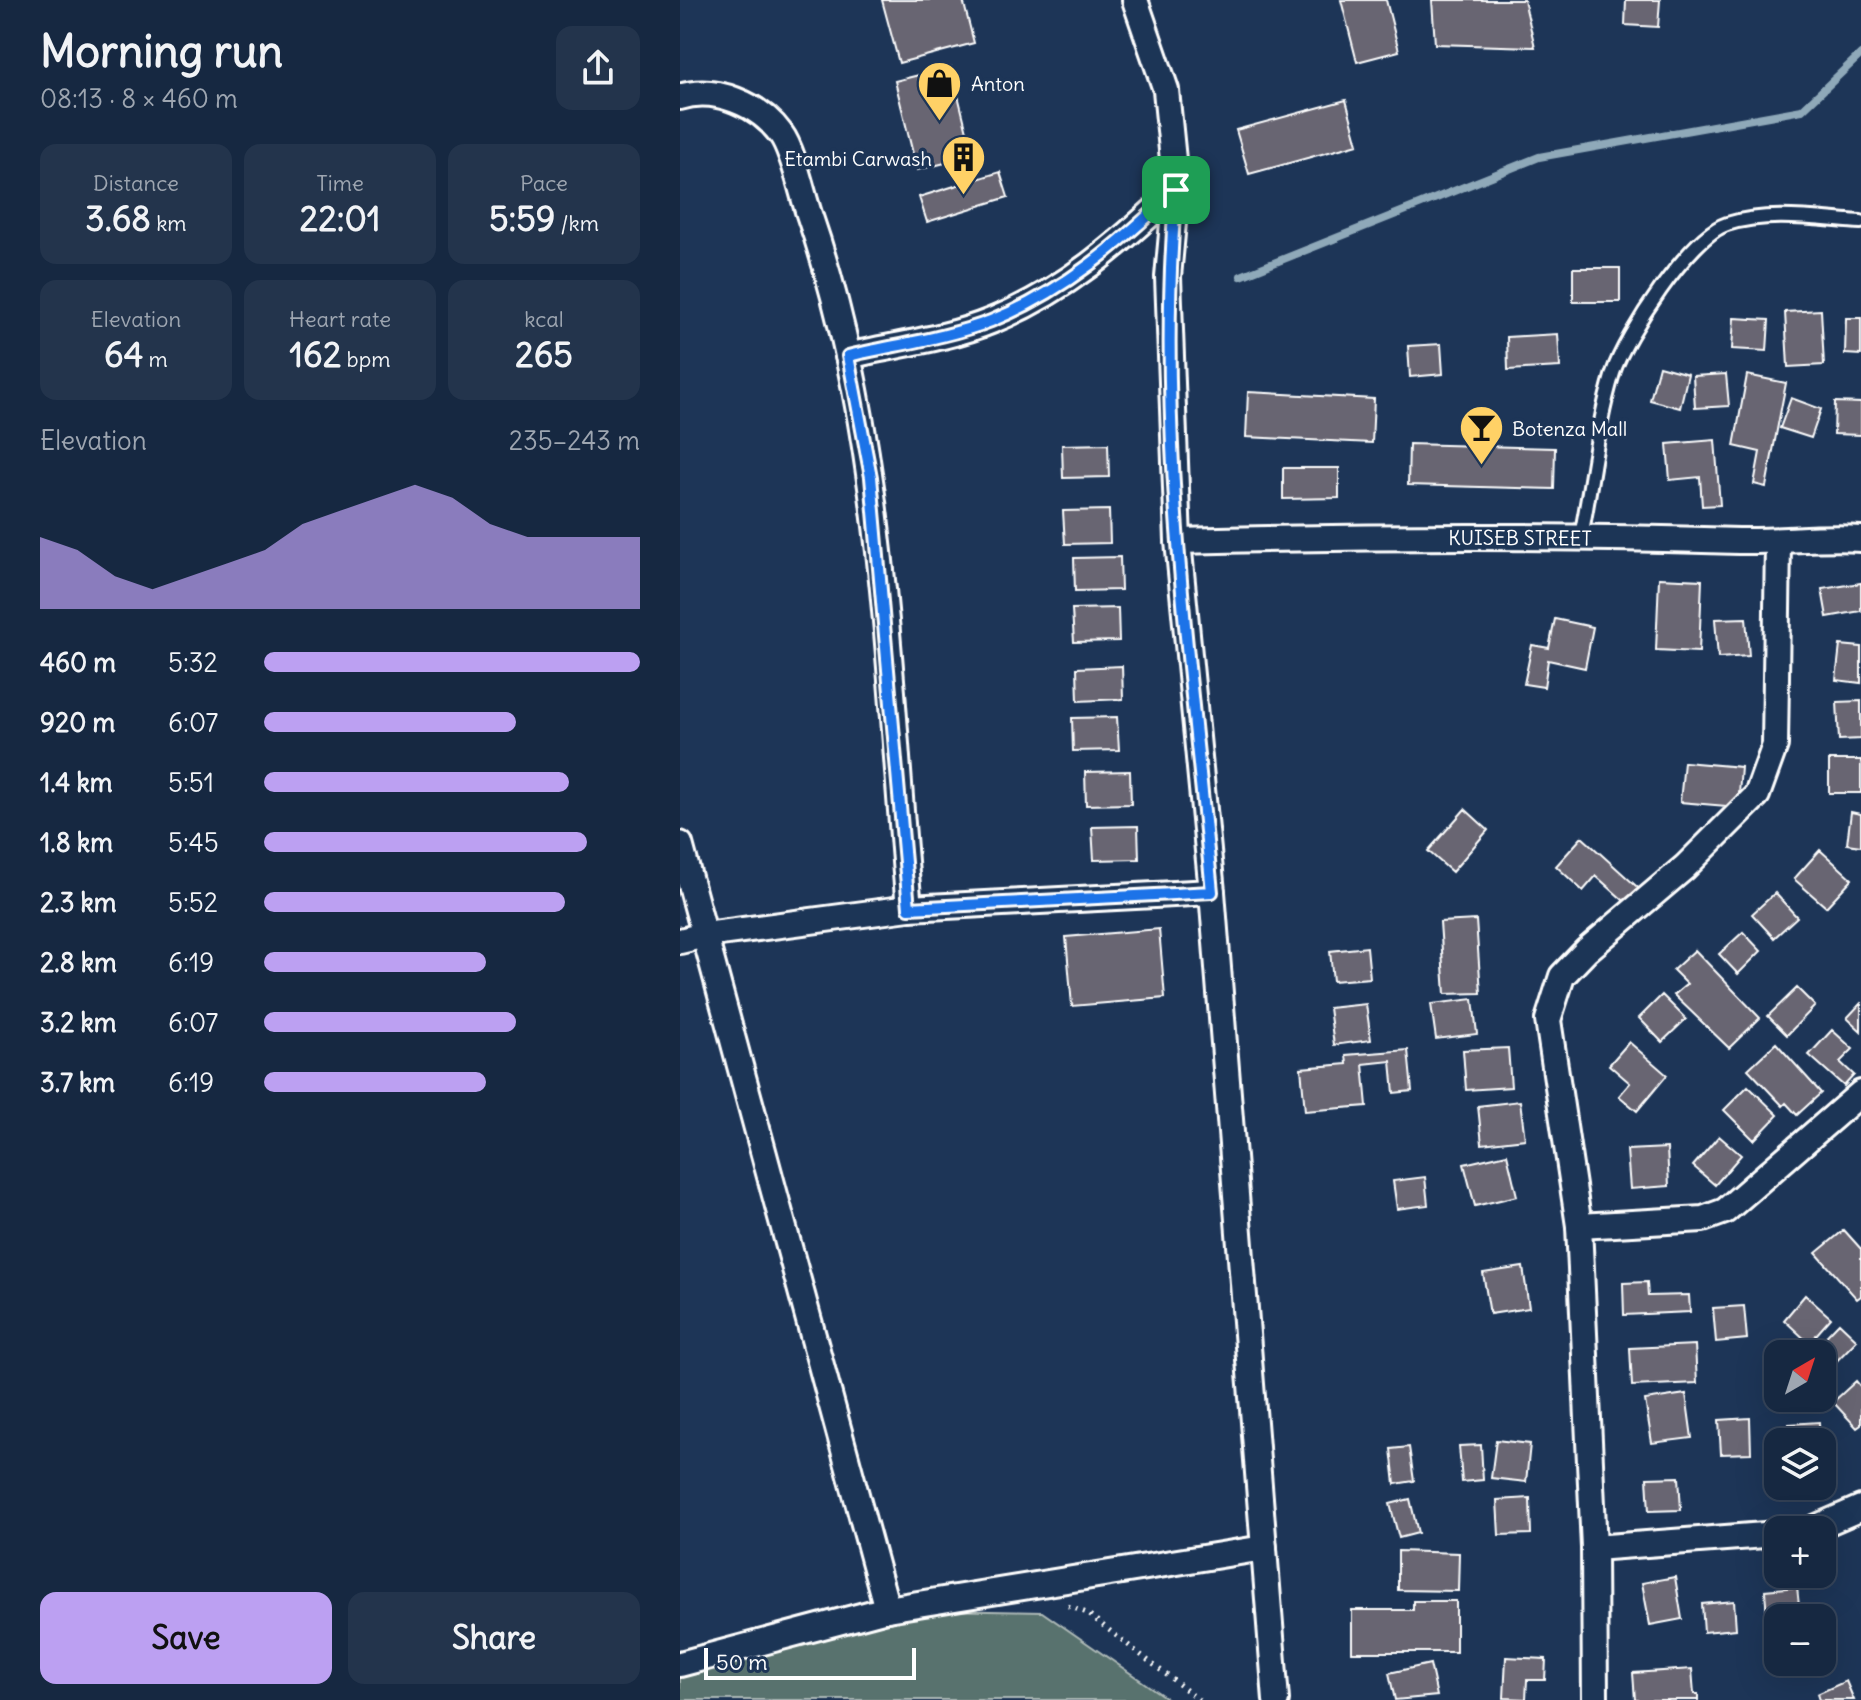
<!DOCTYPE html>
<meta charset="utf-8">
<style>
:root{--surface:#162841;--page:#23344c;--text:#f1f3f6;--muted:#9ea6b1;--line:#35445a;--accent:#bca0f2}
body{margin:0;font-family:Delius,sans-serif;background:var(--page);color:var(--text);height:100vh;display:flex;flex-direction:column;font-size:30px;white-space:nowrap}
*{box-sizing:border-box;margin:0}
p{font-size:26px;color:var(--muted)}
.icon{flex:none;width:44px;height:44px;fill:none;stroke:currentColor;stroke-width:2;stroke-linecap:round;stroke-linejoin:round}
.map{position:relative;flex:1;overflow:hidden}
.side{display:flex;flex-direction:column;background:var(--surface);width:680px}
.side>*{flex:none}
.needle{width:52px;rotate:39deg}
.fabs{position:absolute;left:1084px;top:1340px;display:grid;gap:16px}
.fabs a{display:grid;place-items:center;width:72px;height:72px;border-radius:16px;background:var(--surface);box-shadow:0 8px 32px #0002,0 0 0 2px var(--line);font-size:40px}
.scale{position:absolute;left:24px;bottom:20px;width:212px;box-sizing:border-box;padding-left:8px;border:4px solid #fff;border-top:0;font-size:22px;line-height:28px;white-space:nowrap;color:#fff;-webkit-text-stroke:6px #1d3557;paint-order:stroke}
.pin{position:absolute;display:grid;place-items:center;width:68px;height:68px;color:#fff;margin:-34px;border-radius:16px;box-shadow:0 4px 12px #0006}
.round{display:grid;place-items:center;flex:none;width:84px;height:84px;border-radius:16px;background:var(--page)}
.summary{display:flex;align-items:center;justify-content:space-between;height:136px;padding:0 40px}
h1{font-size:44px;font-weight:700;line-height:60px}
.figures{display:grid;grid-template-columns:repeat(3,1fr);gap:12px;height:136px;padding:8px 40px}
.figures div{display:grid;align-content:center;border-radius:16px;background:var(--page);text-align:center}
.figures b{font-size:34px;font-weight:700}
.figures small{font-size:22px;font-weight:400}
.figures p{font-size:22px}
.chart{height:224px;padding:16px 40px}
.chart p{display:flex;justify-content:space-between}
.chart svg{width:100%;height:144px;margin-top:8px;fill:var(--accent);opacity:.7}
.action{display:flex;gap:16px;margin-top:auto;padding:16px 40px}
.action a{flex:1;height:92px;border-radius:16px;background:var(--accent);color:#111;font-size:32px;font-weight:700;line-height:92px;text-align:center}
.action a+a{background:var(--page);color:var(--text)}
ul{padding:0 40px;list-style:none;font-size:26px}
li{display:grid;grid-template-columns:128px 96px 1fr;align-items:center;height:60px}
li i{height:20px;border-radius:10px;background:var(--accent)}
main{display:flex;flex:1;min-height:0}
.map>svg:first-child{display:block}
</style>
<main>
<section class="side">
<div class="summary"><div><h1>Morning run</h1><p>08:13 · 8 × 460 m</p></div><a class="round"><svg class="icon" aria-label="share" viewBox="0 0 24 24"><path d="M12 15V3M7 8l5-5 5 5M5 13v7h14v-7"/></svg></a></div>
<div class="figures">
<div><p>Distance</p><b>3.68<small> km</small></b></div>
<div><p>Time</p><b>22:01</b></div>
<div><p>Pace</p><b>5:59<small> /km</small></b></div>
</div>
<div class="figures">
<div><p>Elevation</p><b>64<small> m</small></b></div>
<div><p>Heart rate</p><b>162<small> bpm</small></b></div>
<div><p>kcal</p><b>265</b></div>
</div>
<div class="chart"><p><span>Elevation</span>235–243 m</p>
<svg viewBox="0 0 160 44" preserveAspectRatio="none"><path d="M0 44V22L10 26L20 34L30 38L40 34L50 30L60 26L70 18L80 14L90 10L100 6L110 10L120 18L130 22L140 22L150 22L160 22V44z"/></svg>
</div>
<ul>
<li><b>460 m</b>5:32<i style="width:100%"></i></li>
<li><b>920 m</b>6:07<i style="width:67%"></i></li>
<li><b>1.4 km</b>5:51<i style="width:81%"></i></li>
<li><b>1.8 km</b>5:45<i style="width:86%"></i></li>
<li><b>2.3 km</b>5:52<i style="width:80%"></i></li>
<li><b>2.8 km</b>6:19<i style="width:59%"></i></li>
<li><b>3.2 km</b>6:07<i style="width:67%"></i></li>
<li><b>3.7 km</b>6:19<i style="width:59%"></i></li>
</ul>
<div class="action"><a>Save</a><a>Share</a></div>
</section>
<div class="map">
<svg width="1181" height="1700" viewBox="0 0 1181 1700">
<rect width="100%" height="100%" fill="#1d3557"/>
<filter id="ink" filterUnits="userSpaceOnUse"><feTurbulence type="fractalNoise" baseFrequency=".0125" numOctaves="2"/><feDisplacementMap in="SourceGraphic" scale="16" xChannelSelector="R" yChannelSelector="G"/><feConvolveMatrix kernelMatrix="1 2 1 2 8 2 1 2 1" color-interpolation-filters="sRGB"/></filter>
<g filter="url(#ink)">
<path fill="#59726e" stroke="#acb8b6" stroke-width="2" d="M 207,1609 L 362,1612 L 489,1700 L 0,1700 L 0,1664 Z"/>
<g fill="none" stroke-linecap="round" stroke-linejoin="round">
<path stroke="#8fa9b9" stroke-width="8" d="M 561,276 L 859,157 L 1122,110 L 1181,54"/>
</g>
<path fill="#686572" stroke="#fff" stroke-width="2" d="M 202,0 L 283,0 L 294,43 L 219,63 Z
M 661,0 L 706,0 L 719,51 L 677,62 Z
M 752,0 L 844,0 L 855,47 L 755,44 Z
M 946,0 L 980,0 L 978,27 L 945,25 Z
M 271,67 L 293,156 L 237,170 L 215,81 Z
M 666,100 L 678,144 L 569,174 L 556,130 Z
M 320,172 L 328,197 L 247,222 L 239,197 Z
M 893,268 L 940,268 L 940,302 L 893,302 Z
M 1141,310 L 1144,365 L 1108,367 L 1105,312 Z
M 1054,318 L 1089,320 L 1087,351 L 1052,349 Z
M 1166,318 L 1181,318 L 1181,355 L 1165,354 Z
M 878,334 L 880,367 L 828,370 L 827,337 Z
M 761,344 L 763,374 L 730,377 L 728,346 Z
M 979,366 L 1008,374 L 1000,408 L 970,400 Z
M 1046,374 L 1049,406 L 1015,408 L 1013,376 Z
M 1067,375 L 1106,383 L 1086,487 L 1074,484 L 1080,452 L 1054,446 Z
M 568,392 L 694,399 L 692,443 L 566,437 Z
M 1111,398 L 1141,409 L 1131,438 L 1100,428 Z
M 1155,402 L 1181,403 L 1181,435 L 1154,434 Z
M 1035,440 L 1040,505 L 1022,506 L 1020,477 L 990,480 L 987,444 Z
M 428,444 L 429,477 L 383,478 L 382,445 Z
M 729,444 L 875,448 L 874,489 L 728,485 Z
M 603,468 L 659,468 L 659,498 L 603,499 Z
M 429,510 L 430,543 L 385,544 L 383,511 Z
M 440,557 L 441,590 L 395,591 L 394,558 Z
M 979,578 L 1022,580 L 1019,652 L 976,650 Z
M 1181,583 L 1181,611 L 1147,617 L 1142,589 Z
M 438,608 L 439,641 L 394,642 L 392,609 Z
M 1066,618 L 1069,656 L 1038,658 L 1035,619 Z
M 875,619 L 913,627 L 905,668 L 868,660 L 864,687 L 844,684 L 852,645 L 869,648 Z
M 1160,645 L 1181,647 L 1181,683 L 1156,680 Z
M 442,666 L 443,699 L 398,701 L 397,668 Z
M 1181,701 L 1181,739 L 1159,740 L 1157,702 Z
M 437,717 L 439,750 L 393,751 L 392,718 Z
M 1149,760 L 1181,760 L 1181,793 L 1149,793 Z
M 1004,762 L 1061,767 L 1058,807 L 1000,802 Z
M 450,771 L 451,804 L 406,805 L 405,772 Z
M 785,809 L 808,830 L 772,872 L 748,851 Z
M 1171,812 L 1181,814 L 1181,846 L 1167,844 Z
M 458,826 L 459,859 L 414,860 L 412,827 Z
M 902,837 L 965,894 L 952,908 L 916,876 L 903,891 L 876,866 Z
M 1140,850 L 1172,879 L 1146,907 L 1114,879 Z
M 1095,893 L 1117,917 L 1094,938 L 1072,914 Z
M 796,920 L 801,993 L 765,994 L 760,922 Z
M 479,929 L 485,998 L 392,1006 L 386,937 Z
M 1063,932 L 1081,951 L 1058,974 L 1039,954 Z
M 687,947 L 690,978 L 653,981 L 650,951 Z
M 1015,950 L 1080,1018 L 1049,1048 L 994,995 L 1007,984 L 993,970 Z
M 1117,988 L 1135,1006 L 1107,1035 L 1088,1016 Z
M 982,995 L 1006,1019 L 982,1042 L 959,1018 Z
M 793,999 L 797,1034 L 756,1039 L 751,1004 Z
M 1181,1003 L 1181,1031 L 1167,1018 Z
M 686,1004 L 691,1040 L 654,1045 L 649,1008 Z
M 1152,1030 L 1173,1049 L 1160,1062 L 1174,1075 L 1164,1086 L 1129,1055 Z
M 949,1042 L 987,1075 L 957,1111 L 939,1096 L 950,1083 L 929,1065 Z
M 1096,1043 L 1141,1093 L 1117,1115 L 1106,1103 L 1103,1106 L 1068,1069 Z
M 828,1048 L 831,1087 L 786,1090 L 783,1050 Z
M 728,1050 L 732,1091 L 714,1093 L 711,1061 L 683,1064 L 687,1106 L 625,1111 L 621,1068 L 667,1064 L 666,1055 Z
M 1068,1086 L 1098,1115 L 1074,1140 L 1044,1110 Z
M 840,1101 L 845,1139 L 802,1144 L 798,1106 Z
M 1039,1136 L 1061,1155 L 1035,1185 L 1013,1166 Z
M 987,1148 L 989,1186 L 950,1189 L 947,1150 Z
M 827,1154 L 837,1196 L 795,1206 L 784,1164 Z
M 745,1177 L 748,1205 L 717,1209 L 713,1181 Z
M 1164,1230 L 1181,1249 L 1181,1296 L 1177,1299 L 1136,1253 Z
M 843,1267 L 849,1308 L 810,1314 L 803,1273 Z
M 967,1282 L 968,1296 L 1009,1295 L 1010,1312 L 944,1315 L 943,1283 Z
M 1125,1295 L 1151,1318 L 1129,1343 L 1104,1320 Z
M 1064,1306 L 1067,1339 L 1036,1342 L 1033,1308 Z
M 1159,1323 L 1177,1340 L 1142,1376 L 1142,1354 L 1129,1354 Z
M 1015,1345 L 1017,1383 L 952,1386 L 950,1348 Z
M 1176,1381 L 1181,1387 L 1181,1425 L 1177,1428 L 1153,1402 Z
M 1006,1394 L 1012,1438 L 972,1443 L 965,1400 Z
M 1070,1418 L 1071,1453 L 1041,1454 L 1039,1420 Z
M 1139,1422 L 1140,1442 L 1110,1442 L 1109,1424 Z
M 816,1440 L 850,1444 L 846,1482 L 811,1478 Z
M 801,1445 L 803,1480 L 782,1482 L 779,1446 Z
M 729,1447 L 734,1481 L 715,1484 L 711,1449 Z
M 999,1477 L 1001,1510 L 969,1511 L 967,1478 Z
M 850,1498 L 851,1534 L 819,1535 L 817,1500 Z
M 730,1499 L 738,1533 L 719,1538 L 710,1504 Z
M 718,1551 L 779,1553 L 778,1591 L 718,1590 Z
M 995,1577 L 1002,1619 L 970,1625 L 962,1583 Z
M 1117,1587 L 1120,1615 L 1087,1618 L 1085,1590 Z
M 733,1601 L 776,1601 L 776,1652 L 672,1652 L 672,1610 L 733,1610 Z
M 1054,1601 L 1056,1629 L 1024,1632 L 1022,1604 Z
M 826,1657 L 866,1659 L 865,1680 L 847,1680 L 846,1699 L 824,1698 Z
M 750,1664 L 757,1696 L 715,1700 L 709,1673 Z
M 1012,1669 L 1014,1694 L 1018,1694 L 1018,1700 L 955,1700 L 953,1673 Z
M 1166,1681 L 1174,1700 L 1139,1700 L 1137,1694 Z"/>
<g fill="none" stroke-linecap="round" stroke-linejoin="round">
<defs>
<path id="lane" d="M 901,536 C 912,483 917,425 933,373 C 945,336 1010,236 1047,224 C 1089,211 1137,219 1181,222"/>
<g id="street">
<path d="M 455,0 L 486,90 L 496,190 L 488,277 L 498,541 L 532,892 L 596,1700"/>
<path d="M 0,97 C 35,86 79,104 101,134 C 113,150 122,193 129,214 C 205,434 208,678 229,908"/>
<path d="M 168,356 C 214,345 267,339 311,321 C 384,292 440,243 496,190"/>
<path id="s1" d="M 498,541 C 685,536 872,535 1059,541 C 1100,542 1141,536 1181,539"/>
<path d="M 0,844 L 207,1609"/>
<path d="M 0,941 L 25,935 L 229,908 L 532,892"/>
<path d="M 899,1226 L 1023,1219 L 1045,1211 L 1181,1093"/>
<path d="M 1130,1530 L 1181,1508"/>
<path d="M 914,1548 L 1098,1534"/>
<path d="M 0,1664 L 207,1609 L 584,1548"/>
<path d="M 915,1700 L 914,1548 L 899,1226 L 868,1020 L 882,976 L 907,950 L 1005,867 L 1077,795 L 1095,745 L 1098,542"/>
</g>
</defs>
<use href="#lane" stroke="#fff" stroke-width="18"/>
<use href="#street" stroke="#fff" stroke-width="30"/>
<path stroke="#fff" stroke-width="5" stroke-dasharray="2 6" stroke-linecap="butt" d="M 388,1606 L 407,1613 L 519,1700"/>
<use href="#lane" stroke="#1d3557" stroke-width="12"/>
<use href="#street" stroke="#1d3557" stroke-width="24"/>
</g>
</g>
<g fill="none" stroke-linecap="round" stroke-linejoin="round" filter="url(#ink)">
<defs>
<path id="route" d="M 496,190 C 475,424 510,660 532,892 L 229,908 L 191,477 L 168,356 C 214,345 267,338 311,321 C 384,292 440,243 496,190 Z"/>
</defs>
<use href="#route" stroke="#fff" stroke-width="16"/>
<use href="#route" stroke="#1a73e8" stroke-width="10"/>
</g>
<defs>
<symbol id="shop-pin" viewBox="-11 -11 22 30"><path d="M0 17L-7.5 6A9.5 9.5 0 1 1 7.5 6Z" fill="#ffd166" stroke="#1d3557"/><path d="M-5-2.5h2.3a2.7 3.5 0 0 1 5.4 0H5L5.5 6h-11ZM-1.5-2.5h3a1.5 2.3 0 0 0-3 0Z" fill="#111"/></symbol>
<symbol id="building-pin" viewBox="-11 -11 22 30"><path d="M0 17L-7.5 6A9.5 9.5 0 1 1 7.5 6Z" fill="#ffd166" stroke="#1d3557"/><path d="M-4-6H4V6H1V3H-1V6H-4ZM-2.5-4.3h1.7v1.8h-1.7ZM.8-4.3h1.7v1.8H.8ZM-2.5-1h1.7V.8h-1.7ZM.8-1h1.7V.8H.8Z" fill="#111"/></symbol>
<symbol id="bar-pin" viewBox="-11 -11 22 30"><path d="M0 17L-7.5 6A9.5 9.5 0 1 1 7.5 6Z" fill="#ffd166" stroke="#1d3557"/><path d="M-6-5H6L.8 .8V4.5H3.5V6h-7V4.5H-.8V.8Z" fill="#111"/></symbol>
</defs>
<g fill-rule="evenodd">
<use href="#shop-pin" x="234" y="58" width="51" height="69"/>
<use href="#building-pin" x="258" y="132" width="51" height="69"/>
<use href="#bar-pin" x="776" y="402" width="51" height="69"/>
</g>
<g text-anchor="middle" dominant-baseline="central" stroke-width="7" stroke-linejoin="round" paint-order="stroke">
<g font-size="20" fill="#fff" stroke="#1d3557" text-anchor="start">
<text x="291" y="83">Anton</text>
<text x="252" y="158" text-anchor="end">Etambi Carwash</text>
<text x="832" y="428">Botenza Mall</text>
</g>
<g font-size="20" fill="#fff" stroke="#1d3557">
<text stroke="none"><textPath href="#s1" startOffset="342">KUISEB STREET</textPath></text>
</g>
</g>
</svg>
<div class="fabs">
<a><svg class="needle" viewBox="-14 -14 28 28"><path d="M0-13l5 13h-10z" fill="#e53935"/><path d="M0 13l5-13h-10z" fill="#9ea6b1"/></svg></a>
<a><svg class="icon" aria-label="layers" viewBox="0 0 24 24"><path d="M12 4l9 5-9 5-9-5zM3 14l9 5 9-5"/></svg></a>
<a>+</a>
<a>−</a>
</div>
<div class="scale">50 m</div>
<div class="pin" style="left:496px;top:190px;background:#1e9e55"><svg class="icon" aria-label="arrive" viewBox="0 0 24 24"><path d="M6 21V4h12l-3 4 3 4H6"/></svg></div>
</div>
</main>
